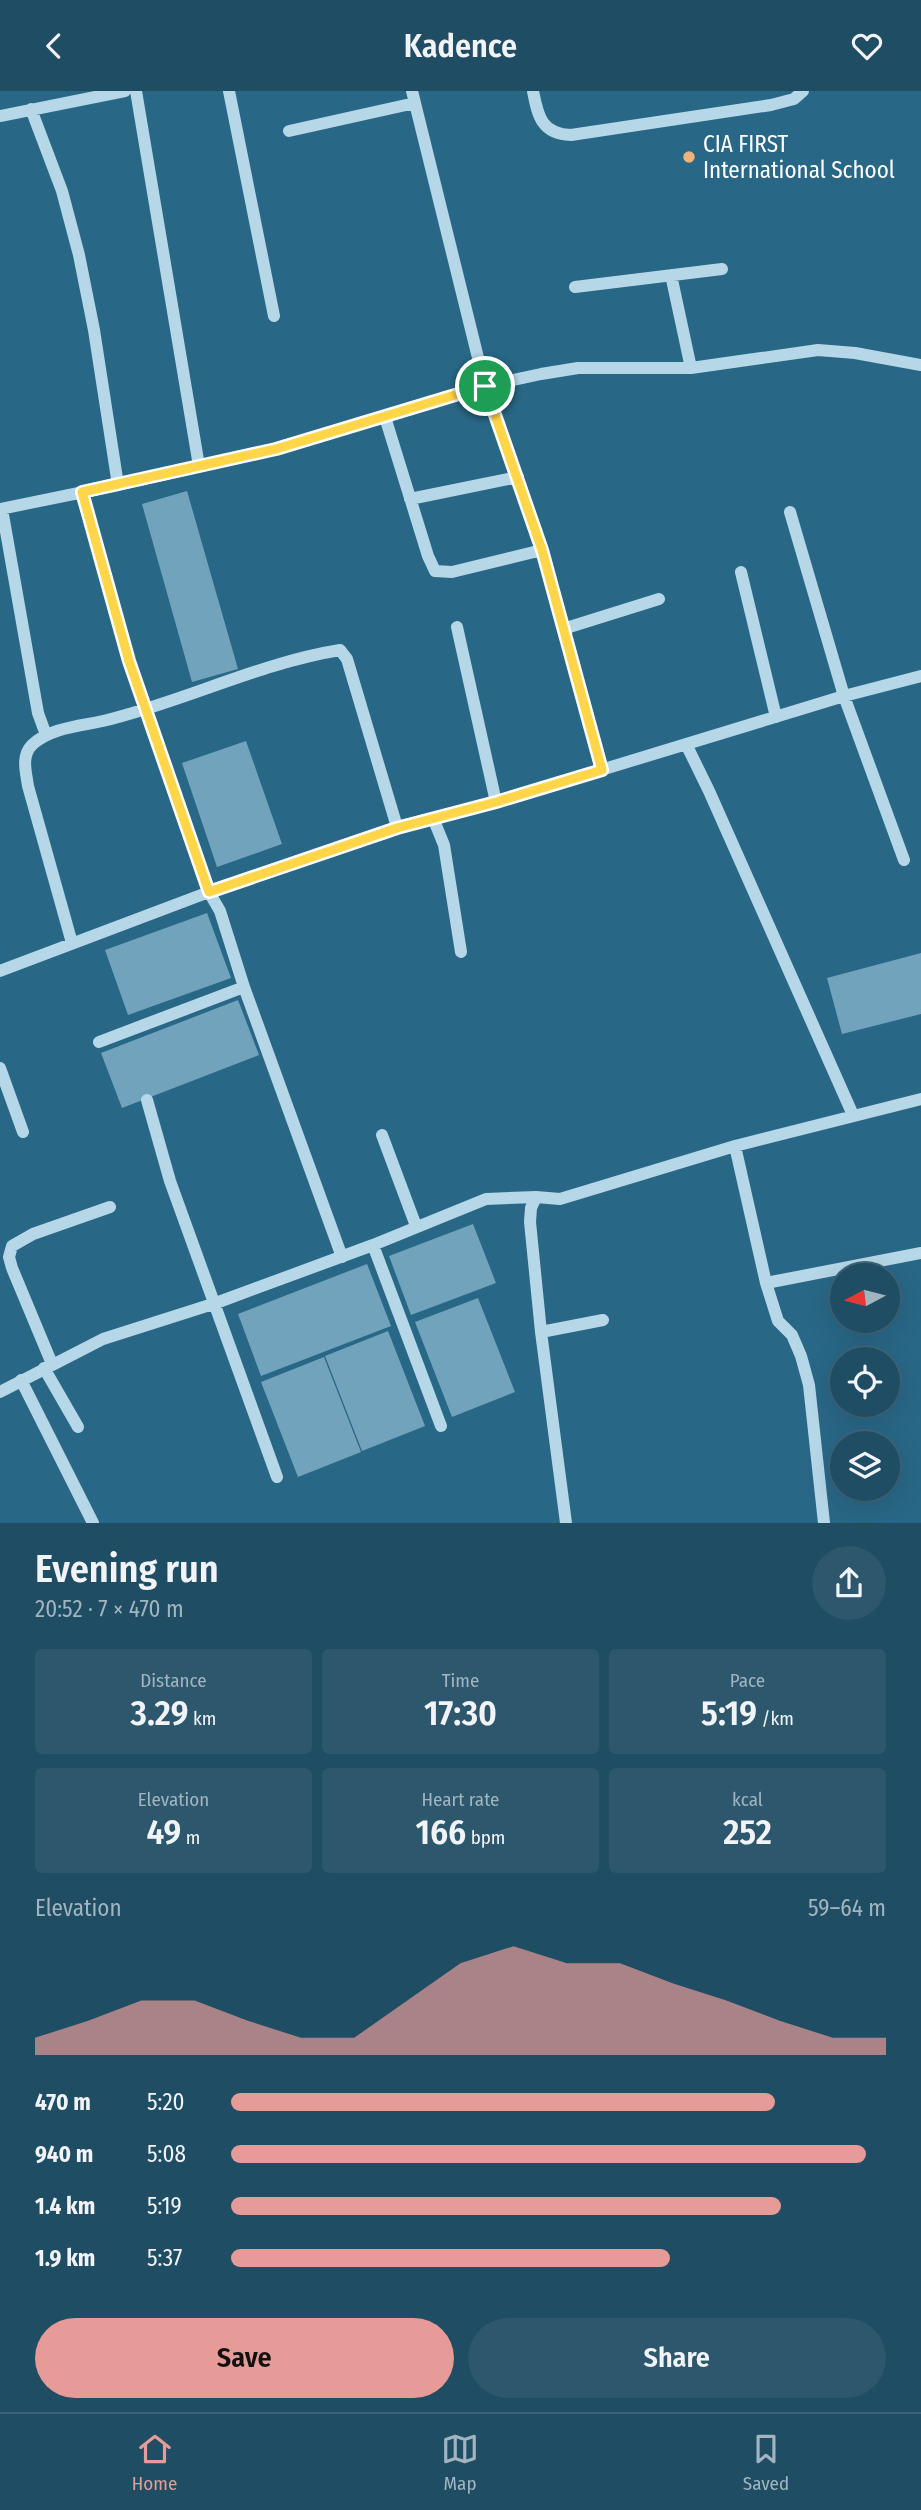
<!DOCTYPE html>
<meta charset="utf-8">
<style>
:root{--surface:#1f4d64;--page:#2c576d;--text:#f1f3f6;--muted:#a1b4bf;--line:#3c6478;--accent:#e69b98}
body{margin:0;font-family:"Fira Sans Condensed",sans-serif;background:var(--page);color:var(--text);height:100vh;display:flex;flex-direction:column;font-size:26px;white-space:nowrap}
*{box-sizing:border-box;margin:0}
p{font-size:23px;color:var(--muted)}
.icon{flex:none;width:38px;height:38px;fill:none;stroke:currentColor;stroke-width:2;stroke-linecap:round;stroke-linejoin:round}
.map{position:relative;height:1432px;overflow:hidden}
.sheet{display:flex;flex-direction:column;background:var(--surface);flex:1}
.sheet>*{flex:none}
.needle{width:46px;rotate:263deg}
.tools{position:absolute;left:830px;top:1172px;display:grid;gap:14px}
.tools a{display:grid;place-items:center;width:70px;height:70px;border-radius:50%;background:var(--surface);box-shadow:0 7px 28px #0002,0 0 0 2px var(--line);font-size:35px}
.pin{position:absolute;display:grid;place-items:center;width:60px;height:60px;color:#fff;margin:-30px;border:4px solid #fff;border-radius:50%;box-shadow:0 2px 7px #0007}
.round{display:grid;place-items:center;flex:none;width:74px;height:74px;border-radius:37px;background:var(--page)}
.head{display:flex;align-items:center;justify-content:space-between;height:119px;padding:0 35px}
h1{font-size:38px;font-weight:600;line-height:52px}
.figures{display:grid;grid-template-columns:repeat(3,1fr);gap:10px;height:119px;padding:7px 35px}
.figures div{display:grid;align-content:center;border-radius:7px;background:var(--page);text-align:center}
.figures b{font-size:35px;font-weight:600}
.figures small{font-size:19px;font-weight:400}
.figures p{font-size:19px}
.chart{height:196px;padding:14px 35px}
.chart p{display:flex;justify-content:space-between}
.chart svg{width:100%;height:126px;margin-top:7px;fill:var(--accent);opacity:.7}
.primary-button{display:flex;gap:14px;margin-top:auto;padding:14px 35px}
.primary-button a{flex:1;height:80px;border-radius:42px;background:var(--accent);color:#111;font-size:28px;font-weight:600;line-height:80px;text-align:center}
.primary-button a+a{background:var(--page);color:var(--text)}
ul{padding:0 35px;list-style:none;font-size:23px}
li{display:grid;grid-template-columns:112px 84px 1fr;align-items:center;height:52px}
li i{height:18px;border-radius:9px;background:var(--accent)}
header{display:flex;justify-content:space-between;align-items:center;height:91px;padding:0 35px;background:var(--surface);font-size:32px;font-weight:600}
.dock{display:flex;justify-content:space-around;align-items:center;height:98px;border-top:2px solid var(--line);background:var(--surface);font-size:19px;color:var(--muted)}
.dock a{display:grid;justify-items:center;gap:4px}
.dock .current{color:var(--accent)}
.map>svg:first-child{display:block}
</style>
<header><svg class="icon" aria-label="back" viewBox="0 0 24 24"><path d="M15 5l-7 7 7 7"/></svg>Kadence<svg class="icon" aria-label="heart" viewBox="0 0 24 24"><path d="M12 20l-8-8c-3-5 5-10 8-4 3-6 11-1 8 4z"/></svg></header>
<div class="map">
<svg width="921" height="1432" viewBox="0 0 921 1432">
<rect width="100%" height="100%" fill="#296786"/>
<path fill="#71a4bc" d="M 187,400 L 238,578 L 192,591 L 142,413 Z
M 246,650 L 282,753 L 217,776 L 182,672 Z
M 207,822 L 231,887 L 128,924 L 105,859 Z
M 921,862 L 921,923 L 842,943 L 827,887 Z
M 238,909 L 259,964 L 122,1017 L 101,962 Z
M 473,1133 L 496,1192 L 411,1224 L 389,1165 Z
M 367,1173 L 391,1235 L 261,1285 L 238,1223 Z
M 478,1207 L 515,1301 L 452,1326 L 415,1231 Z
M 388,1240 L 425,1335 L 362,1360 L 325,1265 Z
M 324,1266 L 361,1361 L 298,1386 L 261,1291 Z"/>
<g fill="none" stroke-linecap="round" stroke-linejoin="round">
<path stroke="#b5d7e7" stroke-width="12" d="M 136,0 L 199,375
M 229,0 L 274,225
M 412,0 L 485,295 L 542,459
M 533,0 C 538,26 542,43 571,44 L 771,14 L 794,8 L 803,0
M 31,18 L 62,100 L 79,164 L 94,239 L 118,394
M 0,25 L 125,0
M 289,40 L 415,12
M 671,184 L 691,277
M 575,196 L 722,178
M 385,326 L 428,465 L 435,480 L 452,481 L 542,459 L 602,679
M 82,401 L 129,570 L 209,801 L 220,820 L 244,896 L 342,1166
M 410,408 L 518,386
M 0,418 L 118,394 L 276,358 L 485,295 L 541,283 L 578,277 L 691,277 L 818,259 L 855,262 L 921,274
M 2,418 L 38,622 L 46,644
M 790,421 L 844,605 L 904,769
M 741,481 L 776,626
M 457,536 L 496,711
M 563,538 L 659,508
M 686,653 L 709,700 L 853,1024
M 433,727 L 444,754 L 461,861
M 72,852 L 28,695 C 26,681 21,665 32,654 C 49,637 80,635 103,630 C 183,611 259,572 340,559 L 347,568 L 397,736
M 0,880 L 209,801 L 397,736 L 496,711 L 844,605 L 921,585
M 99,951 L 244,896
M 0,977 L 23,1041
M 147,1009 L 170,1090 L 277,1386
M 382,1044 L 416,1135
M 735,1055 L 766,1192 L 778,1230 L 792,1244 L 801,1265 L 809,1294 L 824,1432
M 536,1106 L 531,1117 L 530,1131 L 541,1241 L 566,1432
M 373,1154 L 441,1335
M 766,1192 L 921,1162
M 541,1241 L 603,1229
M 52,1273 L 12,1177 L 9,1166 L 12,1155 L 33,1143 L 110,1116
M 44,1277 L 78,1336
M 21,1289 L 93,1432
M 0,1301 L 103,1248 L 216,1212 L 373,1154 L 486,1108 L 536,1106 L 560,1108 L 735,1055 L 921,1008"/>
</g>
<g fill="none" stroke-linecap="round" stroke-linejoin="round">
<defs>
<path id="route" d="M 485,295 L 542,459 L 602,679 L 496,711 L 397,737 L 209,801 L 129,570 L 82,401 L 276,358 Z"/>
</defs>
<use href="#route" stroke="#fff" stroke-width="14"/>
<use href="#route" stroke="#ffd54a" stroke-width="9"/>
</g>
<circle fill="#eeb37c" stroke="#296786" stroke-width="2.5" cx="689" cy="66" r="7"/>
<g text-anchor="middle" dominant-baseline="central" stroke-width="7" stroke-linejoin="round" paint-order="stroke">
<g font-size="23" fill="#fff" stroke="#296786" text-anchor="start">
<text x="703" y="53">CIA FIRST<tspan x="703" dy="26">International School</tspan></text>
</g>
</g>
</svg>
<div class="tools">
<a><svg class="needle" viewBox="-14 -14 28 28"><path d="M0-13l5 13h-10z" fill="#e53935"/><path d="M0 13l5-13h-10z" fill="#a1b4bf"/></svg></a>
<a><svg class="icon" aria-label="locate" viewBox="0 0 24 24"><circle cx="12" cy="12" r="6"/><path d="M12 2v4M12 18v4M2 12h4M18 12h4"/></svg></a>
<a><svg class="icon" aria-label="layers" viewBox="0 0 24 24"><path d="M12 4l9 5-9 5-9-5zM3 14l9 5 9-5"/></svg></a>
</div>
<div class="pin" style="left:485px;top:295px;background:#1e9e55"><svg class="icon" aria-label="arrive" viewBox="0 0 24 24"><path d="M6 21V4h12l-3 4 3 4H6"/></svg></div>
</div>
<section class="sheet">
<div class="head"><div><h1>Evening run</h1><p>20:52 · 7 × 470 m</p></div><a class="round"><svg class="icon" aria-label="share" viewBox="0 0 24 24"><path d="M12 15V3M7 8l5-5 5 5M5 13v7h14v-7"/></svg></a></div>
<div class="figures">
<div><p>Distance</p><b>3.29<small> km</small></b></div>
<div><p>Time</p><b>17:30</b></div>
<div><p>Pace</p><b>5:19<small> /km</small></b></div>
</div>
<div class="figures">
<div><p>Elevation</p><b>49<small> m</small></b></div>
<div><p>Heart rate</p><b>166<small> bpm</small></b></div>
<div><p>kcal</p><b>252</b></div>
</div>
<div class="chart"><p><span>Elevation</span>59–64 m</p>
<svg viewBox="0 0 160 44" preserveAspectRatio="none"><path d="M0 44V38L10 32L20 25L30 25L40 32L50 38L60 38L70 25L80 12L90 6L100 12L110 12L120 19L130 25L140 32L150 38L160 38V44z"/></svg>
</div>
<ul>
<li><b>470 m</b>5:20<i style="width:83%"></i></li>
<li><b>940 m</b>5:08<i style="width:97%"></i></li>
<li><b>1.4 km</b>5:19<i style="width:84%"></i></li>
<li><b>1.9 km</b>5:37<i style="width:67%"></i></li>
</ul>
<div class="primary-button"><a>Save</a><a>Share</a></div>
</section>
<nav class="dock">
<a class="current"><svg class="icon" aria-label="home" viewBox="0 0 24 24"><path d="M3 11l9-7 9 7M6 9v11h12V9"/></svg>Home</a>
<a><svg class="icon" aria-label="map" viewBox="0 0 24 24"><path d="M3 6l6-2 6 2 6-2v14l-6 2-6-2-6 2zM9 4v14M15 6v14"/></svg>Map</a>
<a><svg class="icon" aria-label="saved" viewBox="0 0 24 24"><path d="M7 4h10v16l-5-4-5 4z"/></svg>Saved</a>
</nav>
